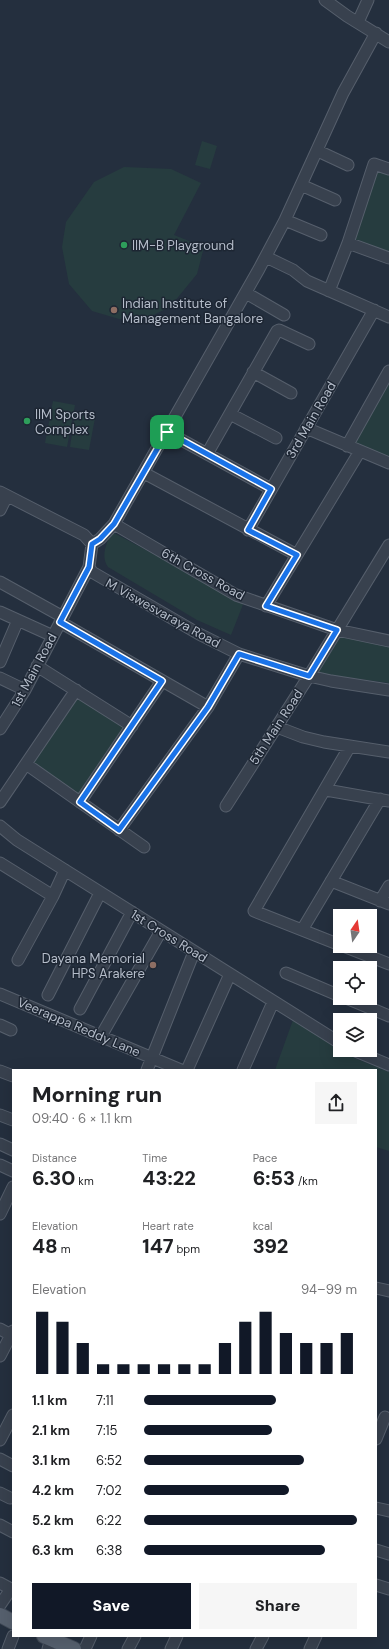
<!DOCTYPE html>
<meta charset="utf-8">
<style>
:root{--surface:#fff;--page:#f6f6f6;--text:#202124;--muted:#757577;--accent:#111827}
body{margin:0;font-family:"DM Sans",sans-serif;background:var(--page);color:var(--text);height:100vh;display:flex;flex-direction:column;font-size:15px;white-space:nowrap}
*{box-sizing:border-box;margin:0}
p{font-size:13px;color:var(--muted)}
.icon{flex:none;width:22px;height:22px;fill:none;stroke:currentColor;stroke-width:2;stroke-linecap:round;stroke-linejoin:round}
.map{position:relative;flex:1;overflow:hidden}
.panel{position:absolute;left:12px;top:1069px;width:365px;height:568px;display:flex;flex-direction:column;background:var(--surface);border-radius:0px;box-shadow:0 4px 16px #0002}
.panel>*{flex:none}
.needle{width:26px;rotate:13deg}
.buttons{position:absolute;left:333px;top:909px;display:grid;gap:8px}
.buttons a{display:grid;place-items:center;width:44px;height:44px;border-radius:0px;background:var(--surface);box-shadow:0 4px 16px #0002;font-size:20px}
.pin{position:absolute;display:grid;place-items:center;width:34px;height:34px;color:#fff;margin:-17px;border-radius:8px;box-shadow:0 2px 6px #0006}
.round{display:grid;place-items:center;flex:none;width:42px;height:42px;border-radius:0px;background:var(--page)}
.head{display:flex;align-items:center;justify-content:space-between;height:68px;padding:0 20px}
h1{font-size:22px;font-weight:800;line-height:30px}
.metrics{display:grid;grid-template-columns:repeat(3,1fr);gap:6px;height:68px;padding:4px 20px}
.metrics div{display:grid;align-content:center}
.metrics b{font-size:20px;font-weight:800}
.metrics small{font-size:11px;font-weight:400}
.metrics p{font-size:11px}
.chart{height:112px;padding:8px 20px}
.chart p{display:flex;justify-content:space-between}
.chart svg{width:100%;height:72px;margin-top:4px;stroke:var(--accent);stroke-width:6}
.action{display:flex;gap:8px;margin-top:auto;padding:8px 20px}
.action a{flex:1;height:46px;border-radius:0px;background:var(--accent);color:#fff;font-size:16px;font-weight:800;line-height:46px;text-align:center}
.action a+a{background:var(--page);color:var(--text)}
ul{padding:0 20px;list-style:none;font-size:13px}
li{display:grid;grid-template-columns:64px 48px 1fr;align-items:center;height:30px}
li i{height:10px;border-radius:5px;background:var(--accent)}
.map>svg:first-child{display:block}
</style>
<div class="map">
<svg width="389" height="1649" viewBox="0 0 389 1649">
<rect width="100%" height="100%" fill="#242f3e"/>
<path fill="#263c3f" d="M 202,141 L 217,146 L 210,169 L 195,165 Z
M 124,167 L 171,169 L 201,183 L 174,235 L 204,247 L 197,274 L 170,307 L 147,318 L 119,319 L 92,311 L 69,284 L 62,247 L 66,222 L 94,182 Z
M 376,169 L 389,173 L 389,254 L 351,240 Z
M 389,371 L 389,463 L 347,446 Z
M 53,401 L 75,405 L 67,447 L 45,443 Z
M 75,414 L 95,418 L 89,450 L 70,447 Z
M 112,532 L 244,602 L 231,635 L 197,620 L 108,567 C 100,556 107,542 112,532 Z
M 338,634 L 389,644 L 389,683 L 315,673 Z
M 76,690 L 132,726 L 80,802 L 26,764 Z
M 293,1020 L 352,1057 L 389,1072 L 389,1151 L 376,1147 L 376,1070 L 275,1070 Z"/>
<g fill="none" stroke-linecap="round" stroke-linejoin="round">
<defs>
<path id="minor" d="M 325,0 L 347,16 L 389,42
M 358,22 L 368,0
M 318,151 L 348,165
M 301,185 L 335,200
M 285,220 L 321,235
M 348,243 L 389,258
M 266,257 L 293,270 L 307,281 L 389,317
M 329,291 L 348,243 L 374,164 L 389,169
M 246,293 L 284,315
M 253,372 L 291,393
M 230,414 L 276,438
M 306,428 L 389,463
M 167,432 L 271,489
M 347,446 L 389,371
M 207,454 L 277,331 L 279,330 L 309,344
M 144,473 L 297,555
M 0,492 L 84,535 L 92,544 L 89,567 L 92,572 L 199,634 L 239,654 L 309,676 L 331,681 L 389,690
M 0,510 L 7,496
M 114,524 L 236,595 L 337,630 L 389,641
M 248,530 L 374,310
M 92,544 L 100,539 L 114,524 L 259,269 L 285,220 L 343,93 L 376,33
M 0,582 L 63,617
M 266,606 L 360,451
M 0,612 L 53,636
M 60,622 L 208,707
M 0,662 L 18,620
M 37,666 L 132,726
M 0,678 L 25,690
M 277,727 L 303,737 L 324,742 L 389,752
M 0,729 L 25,690 L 89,567
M 26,764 L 144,847
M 326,790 L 389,801
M 0,802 L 76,690
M 80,802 L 162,681
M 226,806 L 309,676 L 389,545
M 0,826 L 17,840 L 340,1043
M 119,830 L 208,707 L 239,654
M 0,863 L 53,896
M 331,881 L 389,904
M 380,901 L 389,886
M 302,930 L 380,799
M 340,945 L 254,911 L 350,746
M 343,946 L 389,964
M 18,960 L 53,896 L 65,870
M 286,973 L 340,996
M 0,994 L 181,1070
M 48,995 L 100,893
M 346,998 L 389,1016
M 80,1009 L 132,912
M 0,1025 L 11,1030
M 101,1036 L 161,931
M 353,1050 L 389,1065
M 147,1070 L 194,952
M 187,1070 L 230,974
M 243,1070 L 273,1002
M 0,1071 L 13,1076
M 0,1115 L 13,1120
M 0,1144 L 13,1150
M 0,1165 L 13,1171
M 0,1214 L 13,1187
M 376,1288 L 389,1291
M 0,1329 L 11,1335
M 0,1356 L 13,1331
M 376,1439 L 385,1417
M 0,1440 L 13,1415
M 0,1459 L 13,1466
M 0,1493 L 10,1498
M 376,1508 L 389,1511
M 0,1525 L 13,1532
M 376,1550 L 389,1554
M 0,1583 L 13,1590
M 376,1585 L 389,1589
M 0,1605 L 11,1589
M 8,1649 L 13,1636
M 48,1649 L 51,1639
M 85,1649 L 91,1636
M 128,1649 L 135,1636
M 171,1649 L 177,1636
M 256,1649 L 263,1636
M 310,1649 L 316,1636"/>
<path id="major" d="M 0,1615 L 13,1622
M 44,1636 L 74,1649"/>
</defs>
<use href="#minor" stroke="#565f6c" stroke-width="13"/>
<use href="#major" stroke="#414a57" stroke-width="16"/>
<use href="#minor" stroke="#38414e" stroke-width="11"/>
<use href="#major" stroke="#56606e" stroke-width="14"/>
</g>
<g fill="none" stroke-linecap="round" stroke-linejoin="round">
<defs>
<path id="route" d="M 167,432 L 271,489 L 248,530 L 297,555 L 266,606 L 337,630 L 309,676 L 239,654 L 208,707 L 119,830 L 80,802 L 162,681 L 60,622 L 89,567 L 92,544 L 100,539 L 114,524 Z"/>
</defs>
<use href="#route" stroke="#fff" stroke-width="8"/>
<use href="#route" stroke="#1a73e8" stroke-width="5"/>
</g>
<g fill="#2e9e5b" stroke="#1d2633" stroke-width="1.5">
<circle cx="124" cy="245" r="4"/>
<circle cx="27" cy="421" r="4"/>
</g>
<g fill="#8d6e63" stroke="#1d2633" stroke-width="1.5">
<circle cx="114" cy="310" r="4"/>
<circle cx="153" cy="965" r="4"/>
</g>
<g text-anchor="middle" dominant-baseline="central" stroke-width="3" stroke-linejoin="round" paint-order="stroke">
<g font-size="13" fill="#b4bcc9" stroke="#1d2633" text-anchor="start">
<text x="132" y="245">IIM-B Playground</text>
<text x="122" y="303">Indian Institute of<tspan x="122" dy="15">Management Bangalore</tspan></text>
<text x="35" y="414">IIM Sports<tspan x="35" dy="15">Complex</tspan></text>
<text x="145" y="958" text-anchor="end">Dayana Memorial<tspan x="145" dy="15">HPS Arakere</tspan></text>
</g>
<g font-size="13" fill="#b4bcc9" stroke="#1d2633">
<text transform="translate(311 420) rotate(-60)">3rd Main Road</text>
<text transform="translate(203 574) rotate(29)">6th Cross Road</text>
<text transform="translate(163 613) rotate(29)">M Viswesvaraya Road</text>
<text transform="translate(34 670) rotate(-62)">1st Main Road</text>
<text transform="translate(276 727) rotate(-57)">5th Main Road</text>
<text transform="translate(169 936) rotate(32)">1st Cross Road</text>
<text transform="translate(79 1027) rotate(23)">Veerappa Reddy Lane</text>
</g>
</g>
</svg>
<div class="buttons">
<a><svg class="needle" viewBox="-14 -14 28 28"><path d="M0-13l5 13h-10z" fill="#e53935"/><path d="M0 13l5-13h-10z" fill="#757577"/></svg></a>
<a><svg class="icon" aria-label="locate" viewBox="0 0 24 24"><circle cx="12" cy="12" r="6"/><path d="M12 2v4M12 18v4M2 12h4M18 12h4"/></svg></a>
<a><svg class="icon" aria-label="layers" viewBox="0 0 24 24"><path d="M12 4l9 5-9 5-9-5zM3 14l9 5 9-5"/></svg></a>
</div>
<div class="pin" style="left:167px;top:432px;background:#1e9e55"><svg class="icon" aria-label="arrive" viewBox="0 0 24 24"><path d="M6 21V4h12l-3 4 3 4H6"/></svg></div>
<section class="panel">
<div class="head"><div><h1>Morning run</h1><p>09:40 · 6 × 1.1 km</p></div><a class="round"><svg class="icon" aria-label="share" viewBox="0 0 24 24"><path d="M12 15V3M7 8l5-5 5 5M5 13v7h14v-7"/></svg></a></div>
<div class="metrics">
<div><p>Distance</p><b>6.30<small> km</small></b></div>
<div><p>Time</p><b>43:22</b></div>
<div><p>Pace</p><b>6:53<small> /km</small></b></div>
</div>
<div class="metrics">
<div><p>Elevation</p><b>48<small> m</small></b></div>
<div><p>Heart rate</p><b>147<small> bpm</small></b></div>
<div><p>kcal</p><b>392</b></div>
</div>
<div class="chart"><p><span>Elevation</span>94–99 m</p>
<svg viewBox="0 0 160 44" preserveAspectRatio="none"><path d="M5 44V6M15 44V12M25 44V25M35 44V38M45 44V38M55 44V38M65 44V38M75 44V38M85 44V38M95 44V25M105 44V12M115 44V6M125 44V19M135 44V25M145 44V25M155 44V19"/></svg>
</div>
<ul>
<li><b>1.1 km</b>7:11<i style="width:62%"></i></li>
<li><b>2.1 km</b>7:15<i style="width:60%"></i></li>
<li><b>3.1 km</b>6:52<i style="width:75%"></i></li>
<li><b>4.2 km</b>7:02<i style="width:68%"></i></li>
<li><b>5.2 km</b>6:22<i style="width:100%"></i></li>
<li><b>6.3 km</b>6:38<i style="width:85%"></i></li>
</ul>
<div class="action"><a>Save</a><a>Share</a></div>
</section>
</div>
